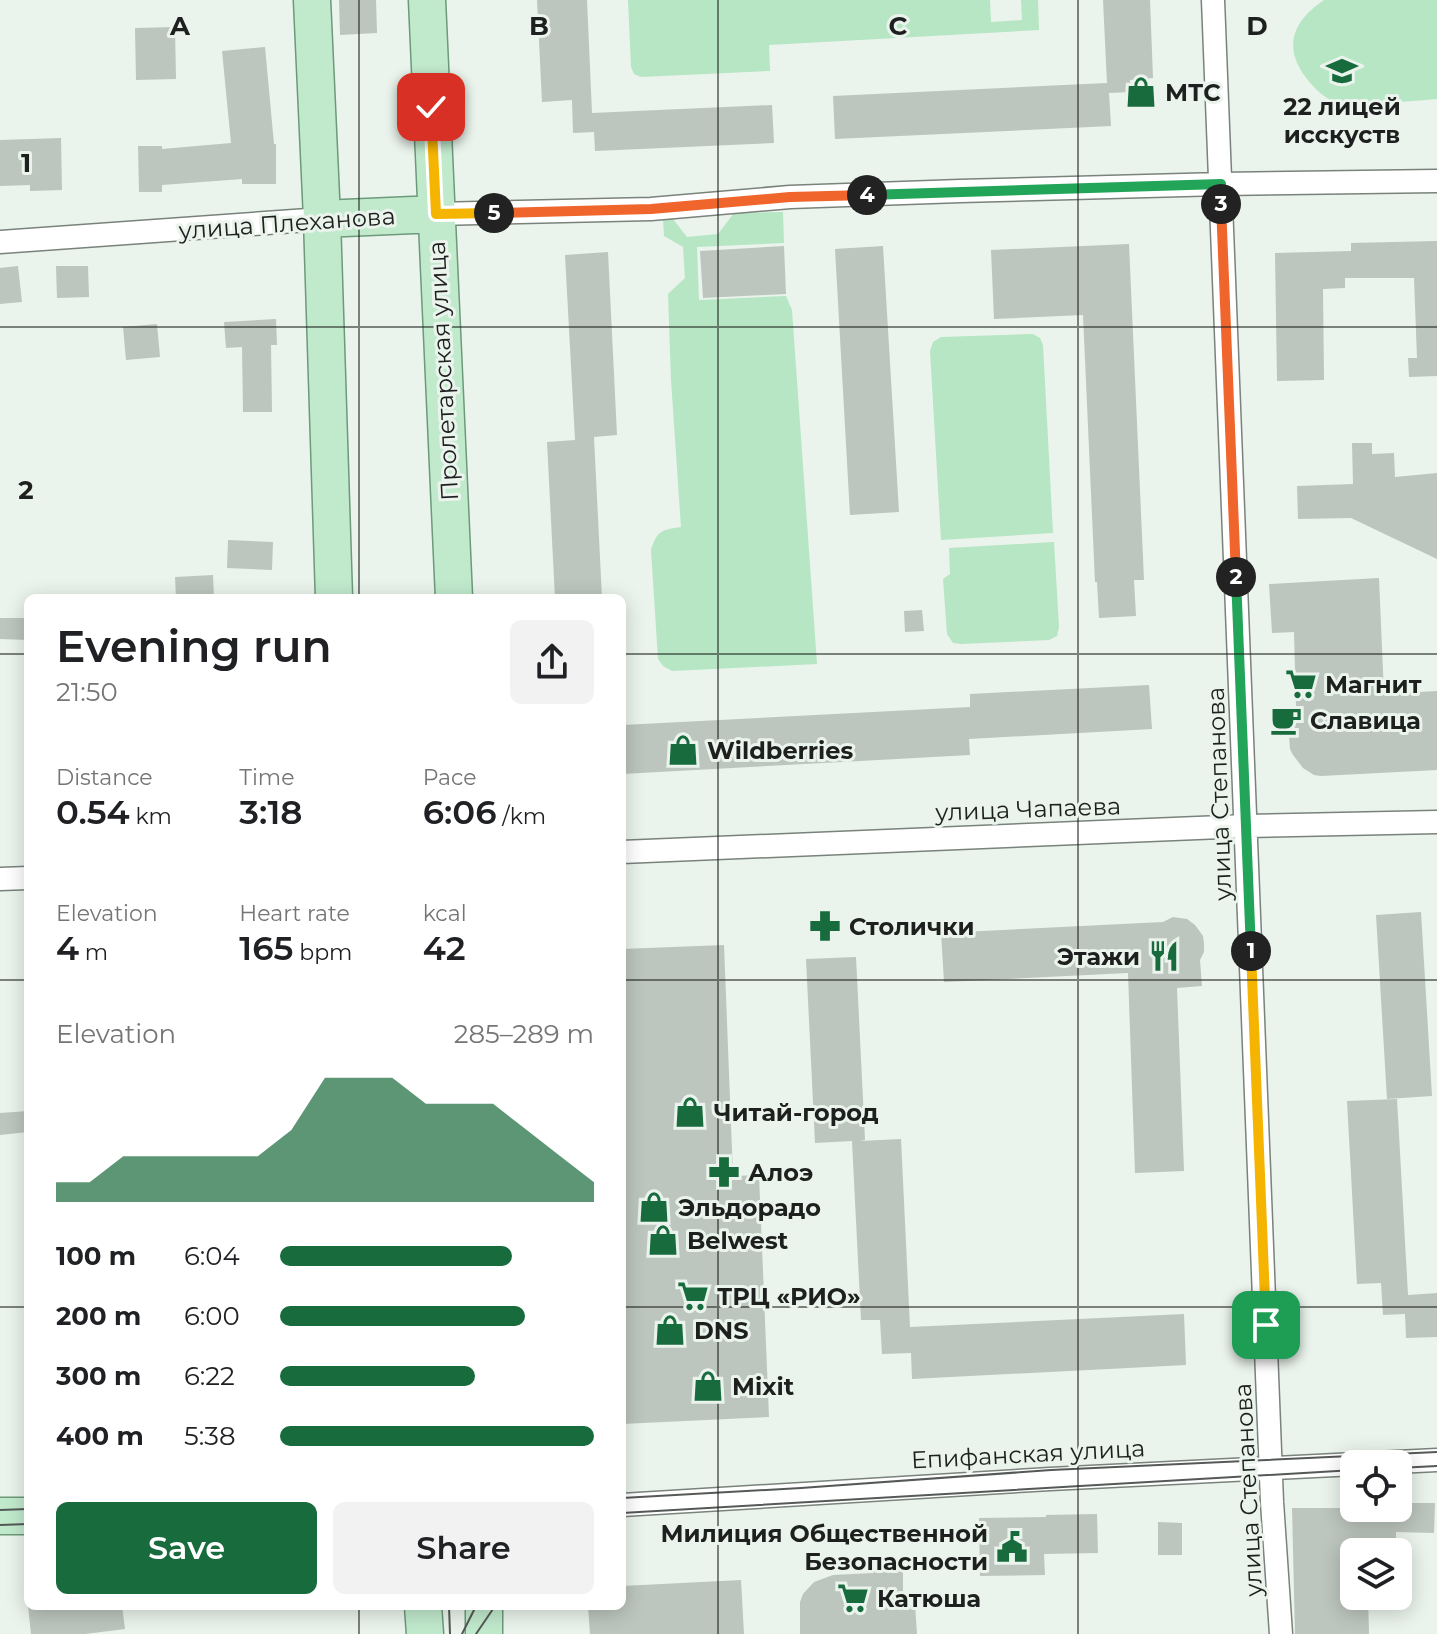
<!DOCTYPE html>
<meta charset="utf-8">
<style>
:root{--surface:#fff;--page:#f2f2f2;--text:#202124;--muted:#757577;--accent:#186b3c}
body{margin:0;font-family:Montserrat,sans-serif;background:var(--page);color:var(--text);height:100vh;display:flex;flex-direction:column;font-size:30px;white-space:nowrap}
*{box-sizing:border-box;margin:0}
p{font-size:26px;color:var(--muted)}
.icon{flex:none;width:44px;height:44px;fill:none;stroke:currentColor;stroke-width:2;stroke-linecap:round;stroke-linejoin:round}
.map{position:relative;flex:1;overflow:hidden}
.panel{position:absolute;left:24px;top:594px;width:602px;height:1016px;display:flex;flex-direction:column;background:var(--surface);border-radius:12px;box-shadow:0 4px 20px #0003}
.panel>*{flex:none}
.controls{position:absolute;left:1340px;top:1450px;display:grid;gap:16px}
.controls a{display:grid;place-items:center;width:72px;height:72px;border-radius:12px;background:var(--surface);box-shadow:0 4px 20px #0003;font-size:40px}
.pin{position:absolute;display:grid;place-items:center;width:68px;height:68px;color:#fff;margin:-34px;border-radius:16px;box-shadow:0 4px 12px #0006}
.km{position:absolute;width:40px;height:40px;margin:-20px;border-radius:50%;background:#222;color:#fff;font-size:22px;line-height:40px;text-align:center}
.round{display:grid;place-items:center;flex:none;width:84px;height:84px;border-radius:12px;background:var(--page)}
.overview{display:flex;align-items:center;justify-content:space-between;height:136px;padding:0 32px}
h1{font-size:44px;font-weight:600;line-height:60px}
.figures{display:grid;grid-template-columns:repeat(3,1fr);gap:12px;height:136px;padding:8px 32px}
.figures div{display:grid;align-content:center}
.figures b{font-size:34px;font-weight:600}
.figures small{font-size:22px;font-weight:400}
.figures p{font-size:22px}
.chart{height:224px;padding:16px 32px}
.chart p{display:flex;justify-content:space-between}
.chart svg{width:100%;height:144px;margin-top:8px;fill:var(--accent);opacity:.7}
.primary-button{display:flex;gap:16px;margin-top:auto;padding:16px 32px}
.primary-button a{flex:1;height:92px;border-radius:12px;background:var(--accent);color:#fff;font-size:32px;font-weight:600;line-height:92px;text-align:center}
.primary-button a+a{background:var(--page);color:var(--text)}
ul{padding:0 32px;list-style:none;font-size:26px}
li{display:grid;grid-template-columns:128px 96px 1fr;align-items:center;height:60px}
li i{height:20px;border-radius:10px;background:var(--accent)}
.map>svg:first-child{display:block}
</style>
<div class="map">
<svg width="1437" height="1634" viewBox="0 0 1437 1634">
<rect width="100%" height="100%" fill="#eaf3ec"/>
<path fill="#b6e6c3" d="M 628,0 L 990,0 L 991,22 L 1022,20 L 1021,0 L 1038,0 L 1039,30 L 769,45 L 770,71 L 641,77 L 634,74 L 631,67 Z
M 1324,0 L 1437,0 L 1437,99 C 1410,101 1382,104 1355,103 C 1349,103 1341,104 1336,102 C 1325,99 1314,88 1307,79 C 1282,47 1293,21 1324,0 Z
M 783,212 L 784,243 L 697,247 L 699,300 L 786,296 L 792,310 L 817,664 L 672,671 L 663,666 L 658,659 L 651,550 C 657,530 662,530 681,527 L 671,380 L 668,294 L 685,278 L 683,247 L 664,236 L 663,219 L 673,219 L 687,237 L 718,234 L 734,213 Z
M 1033,334 L 1040,338 L 1043,345 L 1053,533 L 941,540 L 930,351 L 933,342 L 941,337 Z
M 1054,542 L 1059,627 L 1057,636 L 1049,640 L 961,644 L 953,643 L 947,634 L 943,579 L 950,574 L 949,548 Z"/>
<path fill="#bcc5be" d="M 339,0 L 376,0 L 377,33 L 340,35 Z
M 537,0 L 587,0 L 592,113 L 772,105 L 774,143 L 595,151 L 594,132 L 573,133 L 572,100 L 542,102 Z
M 1103,0 L 1150,0 L 1153,78 L 1130,80 L 1131,92 L 1109,93 L 1111,126 L 835,139 L 833,96 L 1107,83 Z
M 175,27 L 176,79 L 136,80 L 135,28 Z
M 265,47 L 274,144 L 276,144 L 276,184 L 242,184 L 242,179 L 162,185 L 162,192 L 139,192 L 138,146 L 162,146 L 162,149 L 231,143 L 222,51 Z
M 61,138 L 62,190 L 30,191 L 30,185 L 0,186 L 0,140 Z
M 1437,241 L 1437,376 L 1409,377 L 1408,358 L 1417,358 L 1414,278 L 1345,278 L 1345,288 L 1323,289 L 1324,380 L 1277,381 L 1275,253 L 1351,251 L 1351,243 Z
M 1129,244 L 1144,580 L 1134,580 L 1136,616 L 1099,618 L 1097,582 L 1095,582 L 1083,315 L 994,319 L 991,250 Z
M 784,246 L 786,294 L 703,298 L 700,251 Z
M 883,246 L 899,512 L 850,515 L 835,249 Z
M 608,252 L 617,435 L 594,437 L 602,598 L 555,598 L 547,442 L 575,440 L 565,255 Z
M 18,266 L 22,302 L 0,304 L 0,268 Z
M 56,266 L 88,266 L 89,297 L 57,298 Z
M 276,319 L 277,345 L 271,345 L 272,412 L 243,412 L 242,347 L 226,348 L 224,322 Z
M 157,324 L 160,357 L 126,360 L 123,327 Z
M 1352,443 L 1372,443 L 1372,454 L 1394,453 L 1395,477 L 1437,473 L 1437,559 L 1351,518 L 1298,519 L 1297,486 L 1353,484 Z
M 228,540 L 273,542 L 272,570 L 227,568 Z
M 213,575 L 214,598 L 176,598 L 175,577 Z
M 1379,578 L 1384,694 L 1437,691 L 1437,770 L 1321,776 L 1314,775 L 1303,768 L 1293,755 L 1290,749 L 1287,708 L 1296,707 L 1294,632 L 1272,633 L 1269,584 Z
M 922,610 L 924,631 L 905,632 L 904,611 Z
M 0,618 L 28,618 L 28,640 L 0,639 Z
M 1149,685 L 1152,729 L 969,739 L 970,755 L 622,774 L 622,725 L 970,707 L 970,694 Z
M 1421,912 L 1432,1096 L 1387,1099 L 1376,915 Z
M 1173,917 L 1187,919 L 1195,925 L 1203,936 L 1204,944 L 1204,952 L 1200,960 L 1202,986 L 1177,988 L 1184,1171 L 1135,1173 L 1128,973 L 944,982 L 941,933 L 1163,922 Z
M 724,945 L 733,1176 L 759,1175 L 769,1417 L 622,1424 L 622,949 Z
M 856,957 L 865,1140 L 860,1141 L 901,1139 L 910,1327 L 1184,1314 L 1186,1365 L 912,1379 L 911,1353 L 882,1354 L 880,1320 L 861,1320 L 852,1141 L 815,1143 L 806,959 Z
M 1397,1099 L 1408,1295 L 1437,1293 L 1437,1337 L 1406,1338 L 1405,1314 L 1383,1315 L 1381,1283 L 1357,1284 L 1347,1101 Z
M 28,1111 L 28,1132 L 0,1135 L 0,1113 Z
M 1410,1503 L 1435,1503 L 1434,1533 L 1396,1532 L 1396,1546 L 1368,1546 L 1368,1552 L 1354,1552 L 1354,1596 L 1368,1596 L 1369,1634 L 1295,1634 L 1292,1508 L 1410,1508 Z
M 1097,1514 L 1098,1553 L 1044,1554 L 1045,1575 L 980,1576 L 979,1518 L 1046,1517 L 1046,1515 Z
M 1158,1522 L 1182,1523 L 1182,1555 L 1158,1555 Z
M 872,1568 L 891,1568 L 903,1572 L 903,1606 L 915,1605 L 917,1634 L 800,1634 L 800,1602 L 803,1594 L 814,1582 L 833,1575 L 873,1573 Z
M 741,1580 L 744,1634 L 590,1634 L 588,1606 L 622,1606 L 622,1586 Z
M 28,1606 L 122,1606 L 125,1629 L 85,1634 L 31,1634 Z"/>
<g fill="none" stroke-linecap="round" stroke-linejoin="round">
<defs>
<path id="street" d="M 1213,0 L 1272,1502 L 1281,1634
M 436,214 L 651,209 L 790,197 L 960,191 L 1221,184 L 1437,181
M 0,242 L 322,219
M 622,852 L 1246,826 L 1437,822
M 0,879 L 28,878
M 622,1505 L 1050,1479 L 1437,1460"/>
<path id="primary" d="M 312,0 L 322,219 L 334,598
M 427,0 L 454,598
M 322,219 L 436,214
M 0,1516 L 28,1516
M 423,1606 L 425,1634
M 484,1634 L 484,1606"/>
</defs>
<use href="#street" stroke="#79827b" stroke-width="25"/>
<use href="#primary" stroke="#6c9a7a" stroke-width="39"/>
<use href="#street" stroke="#fff" stroke-width="22"/>
<use href="#primary" stroke="#c1eacd" stroke-width="36"/>
<path stroke="#555956" stroke-width="2" d="M 1398,1468 L 1437,1466
M 622,1498 L 801,1488 L 1051,1470 L 1437,1452
M 0,1510 L 28,1509
M 622,1513 L 1354,1470
M 0,1525 L 28,1524
M 449,1606 L 450,1634
M 462,1634 L 476,1606
M 476,1634 L 495,1606"/>
</g>
<g fill="none" stroke-linecap="round" stroke-linejoin="round">
<defs>
<path id="split-1" d="M 1251,951 L 1266,1325"/>
<path id="split-2" d="M 1236,577 L 1251,951"/>
<path id="split-3" d="M 1221,204 L 1236,577"/>
<path id="split-4" d="M 867,195 L 1221,184 L 1221,204"/>
<path id="split-5" d="M 494,213 L 651,209 L 790,197 L 867,195"/>
<path id="split-6" d="M 431,107 L 436,214 L 494,213"/>
</defs>
<use href="#split-1" stroke="#fff" stroke-width="16"/>
<use href="#split-2" stroke="#fff" stroke-width="16"/>
<use href="#split-3" stroke="#fff" stroke-width="16"/>
<use href="#split-4" stroke="#fff" stroke-width="16"/>
<use href="#split-5" stroke="#fff" stroke-width="16"/>
<use href="#split-6" stroke="#fff" stroke-width="16"/>
<use href="#split-1" stroke="#f5b400" stroke-width="10"/>
<use href="#split-2" stroke="#22a559" stroke-width="10"/>
<use href="#split-3" stroke="#f0652b" stroke-width="10"/>
<use href="#split-4" stroke="#22a559" stroke-width="10"/>
<use href="#split-5" stroke="#f0652b" stroke-width="10"/>
<use href="#split-6" stroke="#f5b400" stroke-width="10"/>
</g>
<path fill="none" stroke="#1d201e" stroke-width="2" stroke-opacity="0.55" d="M 359,0 L 359,598M 718,0 L 718,1634M 1078,0 L 1078,1634M 0,327 L 1437,327M 0,654 L 28,654M 622,654 L 1437,654M 0,980 L 28,980M 622,980 L 1437,980M 0,1307 L 28,1307M 622,1307 L 1437,1307M 359,1606 L 359,1634"/>
<defs>
<symbol id="school-bare" viewBox="-9 -9 18 18"><path d="M0-5L7-2L0 1L-7-2ZM-4 1L0 2.5L4 1V4Q0 6-4 4Z" fill="#186b3c" stroke="#eaf3ec" stroke-width="2.5" paint-order="stroke"/></symbol>
<symbol id="shop-bare" viewBox="-9 -9 18 18"><path d="M-5-2.5h2.3a2.7 3.5 0 0 1 5.4 0H5L5.5 6h-11ZM-1.5-2.5h3a1.5 2.3 0 0 0-3 0Z" fill="#186b3c" stroke="#eaf3ec" stroke-width="2.5" paint-order="stroke"/></symbol>
<symbol id="supermarket-bare" viewBox="-9 -9 18 18"><path d="M-6-5.5h2.5l.6 2H6L4.5 2H-2.5L-4.4-4H-6ZM-1.5 3.2a1.3 1.3 0 1 0 .1 0ZM3 3.2a1.3 1.3 0 1 0 .1 0Z" fill="#186b3c" stroke="#eaf3ec" stroke-width="2.5" paint-order="stroke"/></symbol>
<symbol id="cafe-bare" viewBox="-9 -9 18 18"><path d="M-5.5-4.5H6V0H3Q3 3.5 0 3.5H-2.5Q-5.5 3.5-5.5 0ZM3-3.2v2h1.7v-2ZM-6 4.5H4V6H-6Z" fill="#186b3c" stroke="#eaf3ec" stroke-width="2.5" paint-order="stroke"/></symbol>
<symbol id="pharmacy-bare" viewBox="-9 -9 18 18"><path d="M-2-6h4v4h4v4h-4v4h-4v-4h-4v-4h4Z" fill="#186b3c" stroke="#eaf3ec" stroke-width="2.5" paint-order="stroke"/></symbol>
<symbol id="restaurant-bare" viewBox="-9 -9 18 18"><path d="M-5-6h1v4h1v-4h1v4h1v-4h1v5L-1.5 .5V6h-2V.5L-5-1ZM5-6V6H3V1.5H1.5Q1.5-4 5-6Z" fill="#186b3c" stroke="#eaf3ec" stroke-width="2.5" paint-order="stroke"/></symbol>
<symbol id="civic-bare" viewBox="-9 -9 18 18"><path d="M-.6-6.5H3V-4.5H.6V-3L4-1V1h2V6H-6V1h2V-1L-.6-3ZM-1.2 2.5V6h2.4V2.5Z" fill="#186b3c" stroke="#eaf3ec" stroke-width="2.5" paint-order="stroke"/></symbol>
</defs>
<g fill-rule="evenodd">
<use href="#school-bare" x="1320" y="49" width="44" height="44"/>
<use href="#shop-bare" x="1119" y="70" width="44" height="44"/>
<use href="#supermarket-bare" x="1279" y="662" width="44" height="44"/>
<use href="#cafe-bare" x="1264" y="698" width="44" height="44"/>
<use href="#shop-bare" x="661" y="728" width="44" height="44"/>
<use href="#pharmacy-bare" x="803" y="904" width="44" height="44"/>
<use href="#restaurant-bare" x="1142" y="934" width="44" height="44"/>
<use href="#shop-bare" x="668" y="1090" width="44" height="44"/>
<use href="#pharmacy-bare" x="702" y="1150" width="44" height="44"/>
<use href="#shop-bare" x="632" y="1185" width="44" height="44"/>
<use href="#shop-bare" x="641" y="1218" width="44" height="44"/>
<use href="#supermarket-bare" x="671" y="1274" width="44" height="44"/>
<use href="#shop-bare" x="648" y="1308" width="44" height="44"/>
<use href="#shop-bare" x="686" y="1364" width="44" height="44"/>
<use href="#civic-bare" x="990" y="1525" width="44" height="44"/>
<use href="#supermarket-bare" x="831" y="1576" width="44" height="44"/>
</g>
<g text-anchor="middle" dominant-baseline="central" stroke-width="6" stroke-linejoin="round" paint-order="stroke">
<g font-size="24" font-weight="bold" fill="#1d201e" stroke="#eaf3ec" text-anchor="start">
<text x="1165" y="92">МТС</text>
<text x="1342" y="106" text-anchor="middle">22 лицей<tspan x="1342" dy="28">исскуств</tspan></text>
<text x="1325" y="684">Магнит</text>
<text x="1310" y="720">Славица</text>
<text x="707" y="750">Wildberries</text>
<text x="849" y="926">Столички</text>
<text x="1140" y="956" text-anchor="end">Этажи</text>
<text x="714" y="1112">Читай-город</text>
<text x="748" y="1172">Алоэ</text>
<text x="678" y="1207">Эльдорадо</text>
<text x="687" y="1240">Belwest</text>
<text x="717" y="1296">ТРЦ «РИО»</text>
<text x="694" y="1330">DNS</text>
<text x="732" y="1386">Mixit</text>
<text x="988" y="1533" text-anchor="end">Милиция Общественной<tspan x="988" dy="28">Безопасности</tspan></text>
<text x="877" y="1598">Катюша</text>
</g>
<g font-size="24" fill="#1d201e" stroke="#eaf3ec">
<text transform="translate(287 223) rotate(-4)">улица Плеханова</text>
<text transform="translate(443 371) rotate(-93)">Пролетарская улица</text>
<text transform="translate(1219 794) rotate(-92)">улица Степанова</text>
<text transform="translate(1028 809) rotate(-2)">улица Чапаева</text>
<text transform="translate(1028 1454) rotate(-3)">Епифанская улица</text>
<text transform="translate(1248 1490) rotate(-93)">улица Степанова</text>
</g>
</g>
<g font-size="26" text-anchor="middle" font-weight="bold" fill="#1d201e" stroke="#eaf3ec" stroke-width="6" stroke-linejoin="round" paint-order="stroke">
<text x="180" y="35">A</text>
<text x="539" y="35">B</text>
<text x="898" y="35">C</text>
<text x="1257" y="35">D</text>
<text x="26" y="172">1</text>
<text x="26" y="499">2</text>
</g>
</svg>
<div class="controls">
<a><svg class="icon" aria-label="locate" viewBox="0 0 24 24"><circle cx="12" cy="12" r="6"/><path d="M12 2v4M12 18v4M2 12h4M18 12h4"/></svg></a>
<a><svg class="icon" aria-label="layers" viewBox="0 0 24 24"><path d="M12 4l9 5-9 5-9-5zM3 14l9 5 9-5"/></svg></a>
</div>
<div class="pin" style="left:1266px;top:1325px;background:#1e9e55"><svg class="icon" aria-label="arrive" viewBox="0 0 24 24"><path d="M6 21V4h12l-3 4 3 4H6"/></svg></div>
<div class="pin" style="left:431px;top:107px;background:#d93025"><svg class="icon" aria-label="check" viewBox="0 0 24 24"><path d="M5 12l5 5 9-10"/></svg></div>
<b class="km" style="left:1251px;top:951px">1</b>
<b class="km" style="left:1236px;top:577px">2</b>
<b class="km" style="left:1221px;top:204px">3</b>
<b class="km" style="left:867px;top:195px">4</b>
<b class="km" style="left:494px;top:213px">5</b>
<section class="panel">
<div class="overview"><div><h1>Evening run</h1><p>21:50</p></div><a class="round"><svg class="icon" aria-label="share" viewBox="0 0 24 24"><path d="M12 15V3M7 8l5-5 5 5M5 13v7h14v-7"/></svg></a></div>
<div class="figures">
<div><p>Distance</p><b>0.54<small> km</small></b></div>
<div><p>Time</p><b>3:18</b></div>
<div><p>Pace</p><b>6:06<small> /km</small></b></div>
</div>
<div class="figures">
<div><p>Elevation</p><b>4<small> m</small></b></div>
<div><p>Heart rate</p><b>165<small> bpm</small></b></div>
<div><p>kcal</p><b>42</b></div>
</div>
<div class="chart"><p><span>Elevation</span>285–289 m</p>
<svg viewBox="0 0 160 44" preserveAspectRatio="none"><path d="M0 44V38L10 38L20 30L30 30L40 30L50 30L60 30L70 22L80 6L90 6L100 6L110 14L120 14L130 14L140 22L150 30L160 38V44z"/></svg>
</div>
<ul>
<li><b>100 m</b>6:04<i style="width:74%"></i></li>
<li><b>200 m</b>6:00<i style="width:78%"></i></li>
<li><b>300 m</b>6:22<i style="width:62%"></i></li>
<li><b>400 m</b>5:38<i style="width:100%"></i></li>
</ul>
<div class="primary-button"><a>Save</a><a>Share</a></div>
</section>
</div>
